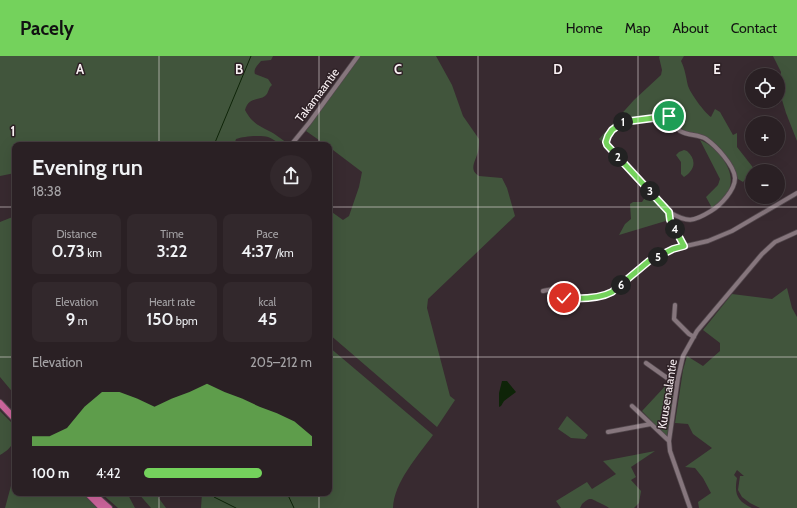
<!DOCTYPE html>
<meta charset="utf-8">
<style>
:root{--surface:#2a2024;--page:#32282c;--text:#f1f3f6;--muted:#a5a3a6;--line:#463e41;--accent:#74d25c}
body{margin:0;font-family:Cabin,sans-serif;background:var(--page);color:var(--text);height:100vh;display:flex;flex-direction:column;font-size:15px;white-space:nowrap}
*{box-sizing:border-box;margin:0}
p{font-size:13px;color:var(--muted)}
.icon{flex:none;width:22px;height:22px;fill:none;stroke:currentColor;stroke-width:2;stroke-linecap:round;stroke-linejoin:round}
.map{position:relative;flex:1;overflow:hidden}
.side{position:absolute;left:12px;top:86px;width:320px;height:354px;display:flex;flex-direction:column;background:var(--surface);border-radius:8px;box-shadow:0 4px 16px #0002,0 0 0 1px var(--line)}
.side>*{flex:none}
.fabs{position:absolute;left:745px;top:12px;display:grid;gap:8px}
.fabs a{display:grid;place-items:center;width:40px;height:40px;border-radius:50%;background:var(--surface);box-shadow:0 4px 16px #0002,0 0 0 1px var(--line);font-size:20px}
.pin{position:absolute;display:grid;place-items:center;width:34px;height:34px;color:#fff;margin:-17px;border:2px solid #fff;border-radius:50%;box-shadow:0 1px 4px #0007}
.km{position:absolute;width:20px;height:20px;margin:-10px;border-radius:50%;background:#222;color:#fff;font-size:11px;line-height:20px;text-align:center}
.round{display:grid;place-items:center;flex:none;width:42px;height:42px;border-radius:21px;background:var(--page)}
.overview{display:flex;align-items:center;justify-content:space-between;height:68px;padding:0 20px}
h1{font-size:22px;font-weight:600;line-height:30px}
.stats{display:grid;grid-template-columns:repeat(3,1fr);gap:6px;height:68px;padding:4px 20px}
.stats div{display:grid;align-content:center;border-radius:8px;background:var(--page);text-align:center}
.stats b{font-size:17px;font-weight:600}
.stats small{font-size:11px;font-weight:400}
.stats p{font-size:11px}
.chart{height:112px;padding:8px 20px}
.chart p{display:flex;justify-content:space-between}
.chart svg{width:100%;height:72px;margin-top:4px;fill:var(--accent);opacity:.7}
ul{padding:0 20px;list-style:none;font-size:13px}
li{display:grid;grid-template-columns:64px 48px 1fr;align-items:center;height:30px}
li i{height:10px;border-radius:5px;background:var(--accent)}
header{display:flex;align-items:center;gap:24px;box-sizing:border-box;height:56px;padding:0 20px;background:var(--accent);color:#111}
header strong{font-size:19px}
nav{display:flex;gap:22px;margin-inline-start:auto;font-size:14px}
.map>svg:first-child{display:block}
</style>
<header>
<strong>Pacely</strong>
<nav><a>Home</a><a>Map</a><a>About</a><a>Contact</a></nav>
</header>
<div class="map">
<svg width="797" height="452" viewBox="0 0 797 452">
<rect width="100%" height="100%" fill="#382a30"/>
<path fill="#41553c" d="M 0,0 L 273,0 L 271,4 L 261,5 C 258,9 253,13 255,18 L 268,23 L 272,29 C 268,32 269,37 265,40 C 259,45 249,40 245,54 C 252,67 258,69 269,75 C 276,78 282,84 289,88 C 281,91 276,84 268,81 C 261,79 244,80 236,83 L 234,89 L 15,89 L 15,117 L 0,120 Z
M 356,0 L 436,0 L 452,29 L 463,60 L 479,83 C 479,87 479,92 478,96 C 476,104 468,114 479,120 L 502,122 L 507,132 L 515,160 L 428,243 L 427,252 L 450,340 L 455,344 L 437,371 L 329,278 L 329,154 L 343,164 L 349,160 L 359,131 L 362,116 L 329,91 L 329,89 L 326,89 L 306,75 Z
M 660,0 L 684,0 L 681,5 C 685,13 686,21 688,30 C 691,38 704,56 711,61 L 715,53 L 720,56 L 733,79 L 737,77 L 737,91 L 755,114 L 752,115 L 743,126 L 738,123 C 735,107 718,87 704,80 C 697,77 689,78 683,74 C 677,70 675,61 668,59 L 623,65 L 611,73 L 605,89 L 599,83 L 634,44 L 661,19 L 662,14 L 659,1 Z
M 773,0 L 797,0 L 797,95 L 797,85 L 786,57 L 779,34 L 781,16 Z
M 700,84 C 708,87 715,93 720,99 C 736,119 735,137 712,152 L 706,141 L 718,129 L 720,123 Z
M 684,94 L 687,95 C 697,104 695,114 684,121 L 681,118 L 681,106 L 676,99 L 679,96 Z
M 648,137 L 668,156 L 669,164 L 619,179 L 625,168 L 631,163 L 630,148 L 633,146 L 642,146 Z
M 15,160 L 15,339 L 0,321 L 0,166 Z
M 787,232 L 792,252 L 797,261 L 797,452 L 760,452 L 750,447 L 742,441 L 738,434 L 740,420 L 744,420 L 737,414 L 734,419 L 737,422 C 734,438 737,445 752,452 L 699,452 L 698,446 L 711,437 L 703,422 L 695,412 L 685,411 L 712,392 L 693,378 L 688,368 L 675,367 L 683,314 L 687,300 L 703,310 L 720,295 L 720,287 L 703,274 L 732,238 L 772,243 Z
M 329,291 L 433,379 C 418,400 394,426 393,452 L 201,452 L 202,437 L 329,437 Z
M 669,326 L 675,329 L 667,381 L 642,355 Z
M 0,355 L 15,370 C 15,385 13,392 0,399 Z
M 567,360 L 588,379 L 585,383 L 571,382 L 558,373 Z
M 655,395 L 631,411 L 636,421 L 631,424 L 641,435 L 639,447 L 634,452 L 609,452 C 605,449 604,449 600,447 C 591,443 591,440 582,448 L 580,452 L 561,452 L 556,445 L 587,426 L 592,433 L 616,418 L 603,405 Z
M 15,415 L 15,437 L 82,437 L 97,452 L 5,452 Z
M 101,437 L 127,437 L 135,452 L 118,452 Z
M 138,437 L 155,437 L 166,452 L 151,452 Z"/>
<path fill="#0e2408" d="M 502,325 L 507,325 L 516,336 L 504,345 L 501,350 L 499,351 L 499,337 Z"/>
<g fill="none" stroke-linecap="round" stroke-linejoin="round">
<path stroke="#0e2408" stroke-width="1" d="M 214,89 L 251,0
M 210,437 L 214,441 L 236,452
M 287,437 L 294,452
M 112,440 L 125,437"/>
<defs>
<path id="minor" d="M 291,89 L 309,67 L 358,0
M 669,156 C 688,167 693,166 711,155 C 721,149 735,134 735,122 C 734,109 716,90 706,83 C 699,78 688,80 680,75 C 676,71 673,65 669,60 L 623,66 L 612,74 L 608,80 L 606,86 L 607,89 L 669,156 L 670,164 L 684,190
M 543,235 L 553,233 L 560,235 L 564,242 L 569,242 L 606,239 L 612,236 L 649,205 L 673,193 L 708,185 L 732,175 L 797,137
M 675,249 L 674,263 L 689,278 L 694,281
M 646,307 L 677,329
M 632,350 L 651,368
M 608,376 L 651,368 L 669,385
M 690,452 L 670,395 L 669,385 L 678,322 L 683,300 L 697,275 L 762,198 L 775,186 L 797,176"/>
<path id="trunk" d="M 0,347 L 15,363
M 87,437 L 102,452
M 92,437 L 109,452"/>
</defs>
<use href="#minor" stroke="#53484d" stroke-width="5.5"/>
<use href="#trunk" stroke="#53484d" stroke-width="8"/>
<use href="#minor" stroke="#86767d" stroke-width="4"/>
<use href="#trunk" stroke="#cd659c" stroke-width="6"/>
</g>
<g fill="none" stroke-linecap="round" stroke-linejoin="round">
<defs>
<path id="route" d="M 564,242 C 579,243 599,243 612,236 L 649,205 L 673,193 L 684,190 L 670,164 L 669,156 L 607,89 L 606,86 L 608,80 L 612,74 L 623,66 L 669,60"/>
</defs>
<use href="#route" stroke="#fff" stroke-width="8"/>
<use href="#route" stroke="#74d25c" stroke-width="5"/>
</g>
<path fill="none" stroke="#f9f0f3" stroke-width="1" stroke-opacity="0.55" d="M 159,0 L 159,89M 319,0 L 319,89M 478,0 L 478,452M 638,0 L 638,452M 0,151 L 15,151M 329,151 L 797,151M 0,301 L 15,301M 329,301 L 797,301M 159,437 L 159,452M 319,437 L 319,452"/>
<g text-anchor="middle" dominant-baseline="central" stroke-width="3" stroke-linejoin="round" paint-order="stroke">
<g font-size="12" fill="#f9f0f3" stroke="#2e2126">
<text transform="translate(317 39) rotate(-53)">Takamaantie</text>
<text transform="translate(667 338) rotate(-81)">Kuusenalantie</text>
</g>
</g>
<g font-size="13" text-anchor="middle" font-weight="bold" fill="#f9f0f3" stroke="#2e2126" stroke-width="3" stroke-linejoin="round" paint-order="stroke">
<text x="80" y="18">A</text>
<text x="239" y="18">B</text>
<text x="398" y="18">C</text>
<text x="558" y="18">D</text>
<text x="717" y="18">E</text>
<text x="13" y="80">1</text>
</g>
</svg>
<div class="fabs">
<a><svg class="icon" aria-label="locate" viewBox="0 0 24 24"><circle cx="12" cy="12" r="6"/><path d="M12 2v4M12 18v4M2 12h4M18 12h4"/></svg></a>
<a>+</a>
<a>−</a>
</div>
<div class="pin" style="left:669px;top:60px;background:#1e9e55"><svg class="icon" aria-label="arrive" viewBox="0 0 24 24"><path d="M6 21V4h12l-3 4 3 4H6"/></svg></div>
<div class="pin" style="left:564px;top:242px;background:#d93025"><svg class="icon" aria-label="check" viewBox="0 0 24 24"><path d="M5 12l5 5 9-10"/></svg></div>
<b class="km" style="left:623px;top:66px">1</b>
<b class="km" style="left:618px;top:101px">2</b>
<b class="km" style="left:650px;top:135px">3</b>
<b class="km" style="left:675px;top:173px">4</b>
<b class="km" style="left:658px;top:201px">5</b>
<b class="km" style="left:621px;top:229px">6</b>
<section class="side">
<div class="overview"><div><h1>Evening run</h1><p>18:38</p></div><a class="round"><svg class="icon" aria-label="share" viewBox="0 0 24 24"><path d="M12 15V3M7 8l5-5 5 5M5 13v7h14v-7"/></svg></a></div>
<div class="stats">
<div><p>Distance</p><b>0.73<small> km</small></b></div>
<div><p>Time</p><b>3:22</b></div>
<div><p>Pace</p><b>4:37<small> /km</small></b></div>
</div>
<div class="stats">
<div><p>Elevation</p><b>9<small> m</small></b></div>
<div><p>Heart rate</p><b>150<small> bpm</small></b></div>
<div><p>kcal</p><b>45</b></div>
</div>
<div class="chart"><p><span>Elevation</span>205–212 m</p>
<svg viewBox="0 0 160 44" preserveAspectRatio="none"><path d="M0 44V38L10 38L20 33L30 20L40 11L50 11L60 15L70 20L80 15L90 11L100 6L110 11L120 15L130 20L140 24L150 29L160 38V44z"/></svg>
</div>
<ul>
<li><b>100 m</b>4:42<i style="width:70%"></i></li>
</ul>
</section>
</div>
